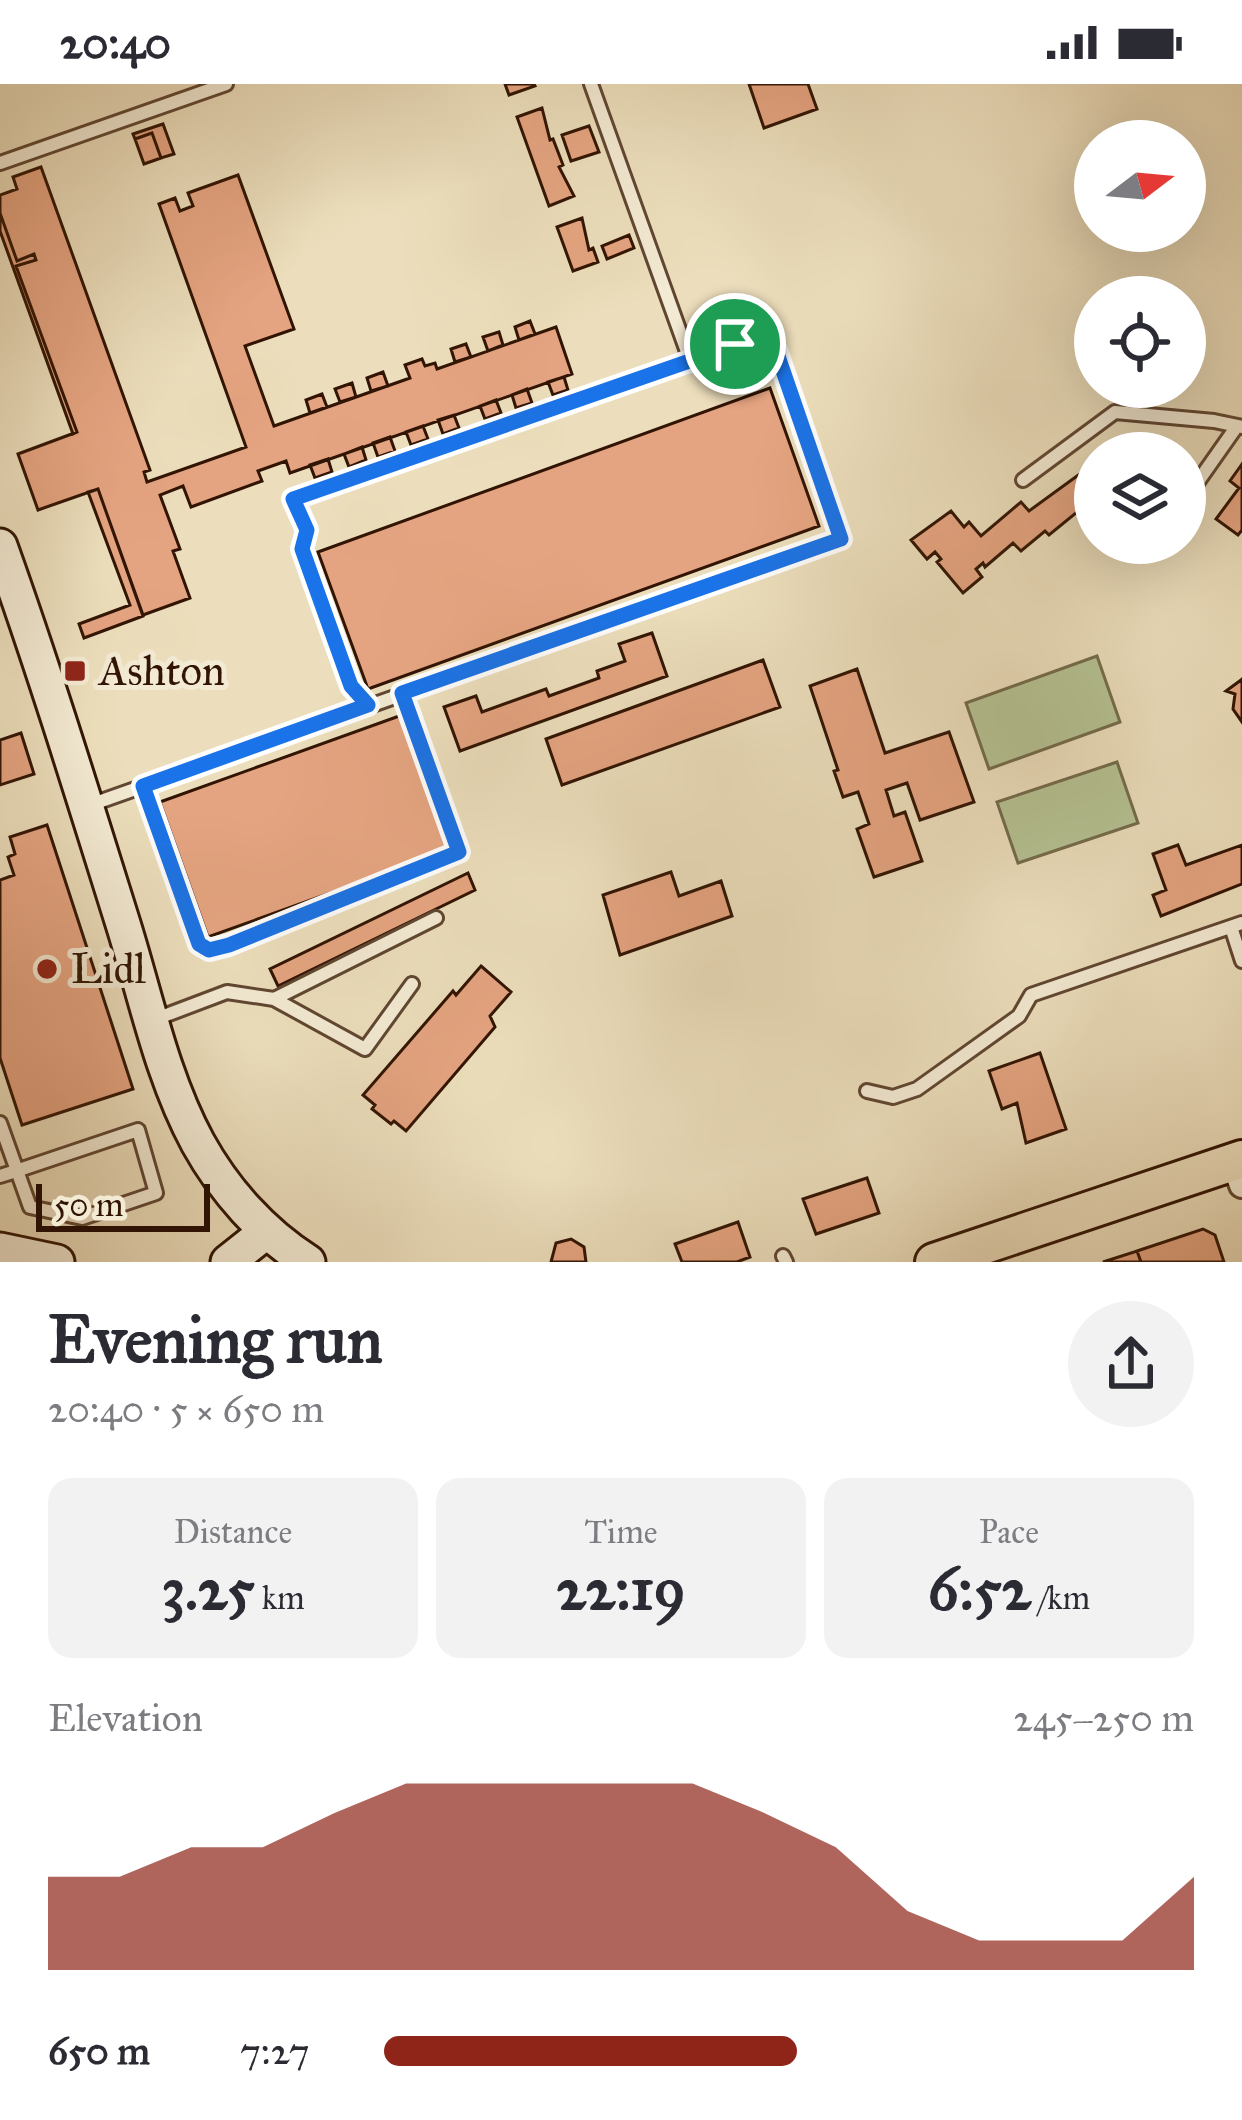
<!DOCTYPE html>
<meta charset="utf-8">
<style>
:root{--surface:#fff;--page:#f2f2f3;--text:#2b2b33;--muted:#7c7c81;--accent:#8f2418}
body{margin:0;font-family:"IM FELL Great Primer",serif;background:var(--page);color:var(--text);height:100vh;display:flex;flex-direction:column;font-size:45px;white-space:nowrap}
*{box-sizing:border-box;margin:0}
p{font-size:39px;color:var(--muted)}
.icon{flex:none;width:66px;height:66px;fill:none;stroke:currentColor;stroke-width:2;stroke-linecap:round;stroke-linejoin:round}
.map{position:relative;height:1178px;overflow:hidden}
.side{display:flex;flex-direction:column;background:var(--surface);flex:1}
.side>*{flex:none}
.needle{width:78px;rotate:74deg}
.tools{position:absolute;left:1074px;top:36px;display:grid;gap:24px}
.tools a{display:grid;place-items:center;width:132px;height:132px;border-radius:50%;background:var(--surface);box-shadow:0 12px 48px #0002;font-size:60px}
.scale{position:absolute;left:36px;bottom:30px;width:174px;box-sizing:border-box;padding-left:12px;border:6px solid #311403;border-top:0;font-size:33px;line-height:42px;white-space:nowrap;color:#311403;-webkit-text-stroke:9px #f3ead3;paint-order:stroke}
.pin{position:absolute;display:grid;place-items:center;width:102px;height:102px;color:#fff;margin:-51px;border:6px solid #fff;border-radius:50%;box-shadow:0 3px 12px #0007}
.round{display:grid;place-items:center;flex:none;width:126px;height:126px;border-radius:63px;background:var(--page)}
.head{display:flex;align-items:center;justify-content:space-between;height:204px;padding:0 48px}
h1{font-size:66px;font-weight:700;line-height:90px}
.figures{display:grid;grid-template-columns:repeat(3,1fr);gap:18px;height:204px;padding:12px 48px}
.figures div{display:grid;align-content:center;border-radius:24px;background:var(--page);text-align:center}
.figures b{font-size:60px;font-weight:700}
.figures small{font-size:33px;font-weight:400}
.figures p{font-size:33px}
.chart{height:336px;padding:24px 48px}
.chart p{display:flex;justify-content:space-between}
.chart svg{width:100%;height:216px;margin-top:12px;fill:var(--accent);opacity:.7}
ul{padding:0 48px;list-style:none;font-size:39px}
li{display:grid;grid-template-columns:192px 144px 1fr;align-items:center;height:90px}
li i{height:30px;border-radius:15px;background:var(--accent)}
.status{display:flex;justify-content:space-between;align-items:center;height:84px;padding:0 60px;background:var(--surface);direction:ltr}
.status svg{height:33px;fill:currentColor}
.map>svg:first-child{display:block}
</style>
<div class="status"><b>20:40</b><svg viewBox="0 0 49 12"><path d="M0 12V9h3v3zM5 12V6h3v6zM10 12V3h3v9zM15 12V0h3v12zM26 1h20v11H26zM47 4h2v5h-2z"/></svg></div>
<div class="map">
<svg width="1242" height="1178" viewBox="0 0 1242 1178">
<rect width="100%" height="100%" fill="#ecdebc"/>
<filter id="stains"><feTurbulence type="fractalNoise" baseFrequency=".00167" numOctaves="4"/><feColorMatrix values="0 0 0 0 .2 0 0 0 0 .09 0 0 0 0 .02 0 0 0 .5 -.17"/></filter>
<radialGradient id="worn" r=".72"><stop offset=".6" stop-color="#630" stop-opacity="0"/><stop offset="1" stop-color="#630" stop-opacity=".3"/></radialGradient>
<path fill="#b5c293" stroke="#736b4b" stroke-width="3" d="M 1097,572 L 1120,638 L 989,685 L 966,619 Z
M 1117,678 L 1138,739 L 1018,779 L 997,718 Z"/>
<path fill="#e5a481" stroke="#311403" stroke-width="3" d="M 505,0 L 534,0 L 535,2 L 509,11 Z
M 749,0 L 808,0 L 817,25 L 764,44 Z
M 542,24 L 550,56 L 553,55 L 563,81 L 559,83 L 574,112 L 549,122 L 517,33 Z
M 163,40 L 174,70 L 161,74 L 152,49 L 135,55 L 133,50 Z
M 589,42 L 599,68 L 571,77 L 562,51 Z
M 152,49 L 161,74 L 144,80 L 135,55 Z
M 41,83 L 150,386 L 144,388 L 147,398 L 246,363 L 159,120 L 175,114 L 180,127 L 193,122 L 188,109 L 238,91 L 294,245 L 245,262 L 274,342 L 410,294 L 405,281 L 422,275 L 425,282 L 435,279 L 437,285 L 556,243 L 572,290 L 290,389 L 286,377 L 258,387 L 262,397 L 191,423 L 183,402 L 160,411 L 180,465 L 173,467 L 190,514 L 143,531 L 98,405 L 38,426 L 18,370 L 77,348 L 16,182 L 36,176 L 34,170 L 17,177 L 0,129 L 0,111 L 17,105 L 13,93 Z
M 0,129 L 17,177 L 34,170 L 36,176 L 16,182 L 77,348 L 73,350 L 0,147 Z
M 582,134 L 589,166 L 593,164 L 598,178 L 573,187 L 557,143 Z
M 629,151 L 634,164 L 607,175 L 602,162 Z
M 530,237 L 535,250 L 519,256 L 515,243 Z
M 499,248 L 503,261 L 488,267 L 483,253 Z
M 466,260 L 471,273 L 455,278 L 451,265 Z
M 383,288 L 388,302 L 371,307 L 367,294 Z
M 564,293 L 568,306 L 553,311 L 548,298 Z
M 352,299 L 356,313 L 340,318 L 335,305 Z
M 770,304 L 819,442 L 368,605 L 318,468 Z
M 527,305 L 532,319 L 516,324 L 512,311 Z
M 322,310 L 327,323 L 310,329 L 306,316 Z
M 496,316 L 501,329 L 485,335 L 480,322 Z
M 454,331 L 459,344 L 443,350 L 438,336 Z
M 423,342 L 428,355 L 411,361 L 406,348 Z
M 390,353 L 395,367 L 378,373 L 373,359 Z
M 362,363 L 366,376 L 349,383 L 344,370 Z
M 328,375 L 332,388 L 315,394 L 310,381 Z
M 1242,380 L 1242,446 L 1238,451 L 1216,435 L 1239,404 L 1230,397 Z
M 1088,384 L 1092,388 L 1095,385 L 1095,418 L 1093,415 L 1049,451 L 1045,447 L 1021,467 L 1013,459 L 985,483 L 983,479 L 976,485 L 982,493 L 963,509 L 937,478 L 941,475 L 935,468 L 927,475 L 911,456 L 951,427 L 964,443 L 969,438 L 981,452 L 1021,418 L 1029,427 Z
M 98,405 L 143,532 L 84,554 L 79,540 L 130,521 L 88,408 Z
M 652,549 L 667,592 L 460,667 L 444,623 L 476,612 L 482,628 L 546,605 L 549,612 L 599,594 L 597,587 L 625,577 L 619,560 Z
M 763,576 L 780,623 L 562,701 L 546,655 Z
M 857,585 L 885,669 L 949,648 L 974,718 L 920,736 L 907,699 L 886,706 L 894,732 L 905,728 L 922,777 L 874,793 L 857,745 L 869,740 L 858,708 L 843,713 L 834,687 L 838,686 L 810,602 Z
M 1241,596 L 1242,595 L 1242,638 L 1233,625 L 1235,610 L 1226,607 Z
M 402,631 L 450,766 L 208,853 L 160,718 Z
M 21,649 L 34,690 L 0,701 L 0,656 Z
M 47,741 L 133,1005 L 22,1041 L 0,974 L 0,796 L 14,791 L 8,773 L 15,770 L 10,753 Z
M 1178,761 L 1186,781 L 1242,761 L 1242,800 L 1161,832 L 1153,811 L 1166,806 L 1153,770 Z
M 671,788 L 679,812 L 721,797 L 732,832 L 620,871 L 603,811 Z
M 468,789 L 475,806 L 278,902 L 270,885 Z
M 481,882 L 511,908 L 490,932 L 495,943 L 406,1047 L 394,1037 L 391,1040 L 372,1025 L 375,1021 L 363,1011 L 453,907 L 456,911 Z
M 1040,969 L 1066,1045 L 1026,1059 L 1017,1019 L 1002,1025 L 989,987 Z
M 867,1094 L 879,1129 L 816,1150 L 803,1115 Z
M 738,1138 L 750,1173 L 737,1178 L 682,1178 L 675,1160 Z
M 1203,1145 L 1215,1151 L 1224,1178 L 1141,1178 L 1137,1167 Z
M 571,1155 L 584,1163 L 586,1178 L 551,1178 L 556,1159 Z
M 1137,1167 L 1141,1178 L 1103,1178 Z"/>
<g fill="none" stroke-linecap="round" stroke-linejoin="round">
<defs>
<path id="lane" d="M 591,0 L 690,276
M 0,79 L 226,0
M 1023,396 L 1115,328 L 1214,337 L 1242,343
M 1185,416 L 1237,342
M 143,702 L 199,860 L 209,866 L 228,861 L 459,768 L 402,609
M 90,721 L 841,455 L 770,249 L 293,415 L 307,446 L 302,465 L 351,602 L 368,621
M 1231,843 L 1242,877
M 274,915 L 436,834
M 153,936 L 227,908 L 274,915 L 365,965 L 412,900
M 867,1007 L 893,1013 L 917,1005 L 1019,932 L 1031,911 L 1242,839
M 0,1039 L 30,1123 L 82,1134 L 156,1109 L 138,1046 L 16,1087 L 0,1092
M 783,1172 L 786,1178"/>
<path id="street" d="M 1234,1078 L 1242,1101"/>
<path id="secondary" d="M 0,462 C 45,588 84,715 124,843 C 146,914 162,993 198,1059 C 224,1106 262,1149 308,1178
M 0,1166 L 57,1178
M 228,1178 L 267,1147"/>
<path id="primary" d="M 934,1178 L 1242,1075"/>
</defs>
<use href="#lane" stroke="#604631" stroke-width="18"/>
<use href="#street" stroke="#604631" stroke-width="30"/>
<use href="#secondary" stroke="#311403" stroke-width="39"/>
<use href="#primary" stroke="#311403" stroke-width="42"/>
<use href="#lane" stroke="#f3ead3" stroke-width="12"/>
<use href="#street" stroke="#f3ead3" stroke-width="24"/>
<use href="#secondary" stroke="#f3ead3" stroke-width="33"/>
<use href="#primary" stroke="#ecdebc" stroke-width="36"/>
</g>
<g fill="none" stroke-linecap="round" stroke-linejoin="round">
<defs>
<path id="route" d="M 770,249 L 841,455 L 402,609 L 459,768 L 229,861 L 209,866 L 199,860 L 143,702 L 368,621 L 351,602 L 302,465 L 307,446 L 293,415 Z"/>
</defs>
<use href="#route" stroke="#fff" stroke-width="24"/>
<use href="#route" stroke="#1a73e8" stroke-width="15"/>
</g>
<g fill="#8f2418" stroke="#f3ead3" stroke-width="4.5">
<rect x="63" y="575" width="24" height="24" rx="6"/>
<circle cx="47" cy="885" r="12"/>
</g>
<g text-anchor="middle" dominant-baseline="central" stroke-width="10" stroke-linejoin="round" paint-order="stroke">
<g font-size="42" fill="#311403" stroke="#f3ead3" text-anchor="start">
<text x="99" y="587">Ashton</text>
<text x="71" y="885">Lidl</text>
</g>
</g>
<rect width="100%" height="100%" filter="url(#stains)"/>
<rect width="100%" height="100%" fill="url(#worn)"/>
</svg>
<div class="tools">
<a><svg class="needle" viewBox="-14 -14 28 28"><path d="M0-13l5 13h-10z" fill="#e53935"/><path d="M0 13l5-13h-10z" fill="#7c7c81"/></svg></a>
<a><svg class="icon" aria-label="locate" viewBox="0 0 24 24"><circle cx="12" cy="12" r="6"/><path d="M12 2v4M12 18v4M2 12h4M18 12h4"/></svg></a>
<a><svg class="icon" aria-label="layers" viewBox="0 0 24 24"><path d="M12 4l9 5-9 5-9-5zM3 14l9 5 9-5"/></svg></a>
</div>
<div class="scale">50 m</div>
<div class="pin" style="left:735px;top:260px;background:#1e9e55"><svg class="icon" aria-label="arrive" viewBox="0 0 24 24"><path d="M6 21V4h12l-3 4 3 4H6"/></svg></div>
</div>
<section class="side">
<div class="head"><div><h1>Evening run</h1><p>20:40 · 5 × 650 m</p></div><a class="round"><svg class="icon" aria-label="share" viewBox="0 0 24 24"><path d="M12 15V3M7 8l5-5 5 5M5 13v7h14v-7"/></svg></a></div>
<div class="figures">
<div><p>Distance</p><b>3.25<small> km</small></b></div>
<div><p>Time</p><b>22:19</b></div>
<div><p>Pace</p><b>6:52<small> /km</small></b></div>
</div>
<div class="chart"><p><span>Elevation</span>245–250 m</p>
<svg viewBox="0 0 160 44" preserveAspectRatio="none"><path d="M0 44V25L10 25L20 19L30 19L40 12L50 6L60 6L70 6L80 6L90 6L100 12L110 19L120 32L130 38L140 38L150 38L160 25V44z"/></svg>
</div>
<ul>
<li><b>650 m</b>7:27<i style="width:51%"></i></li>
</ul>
</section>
